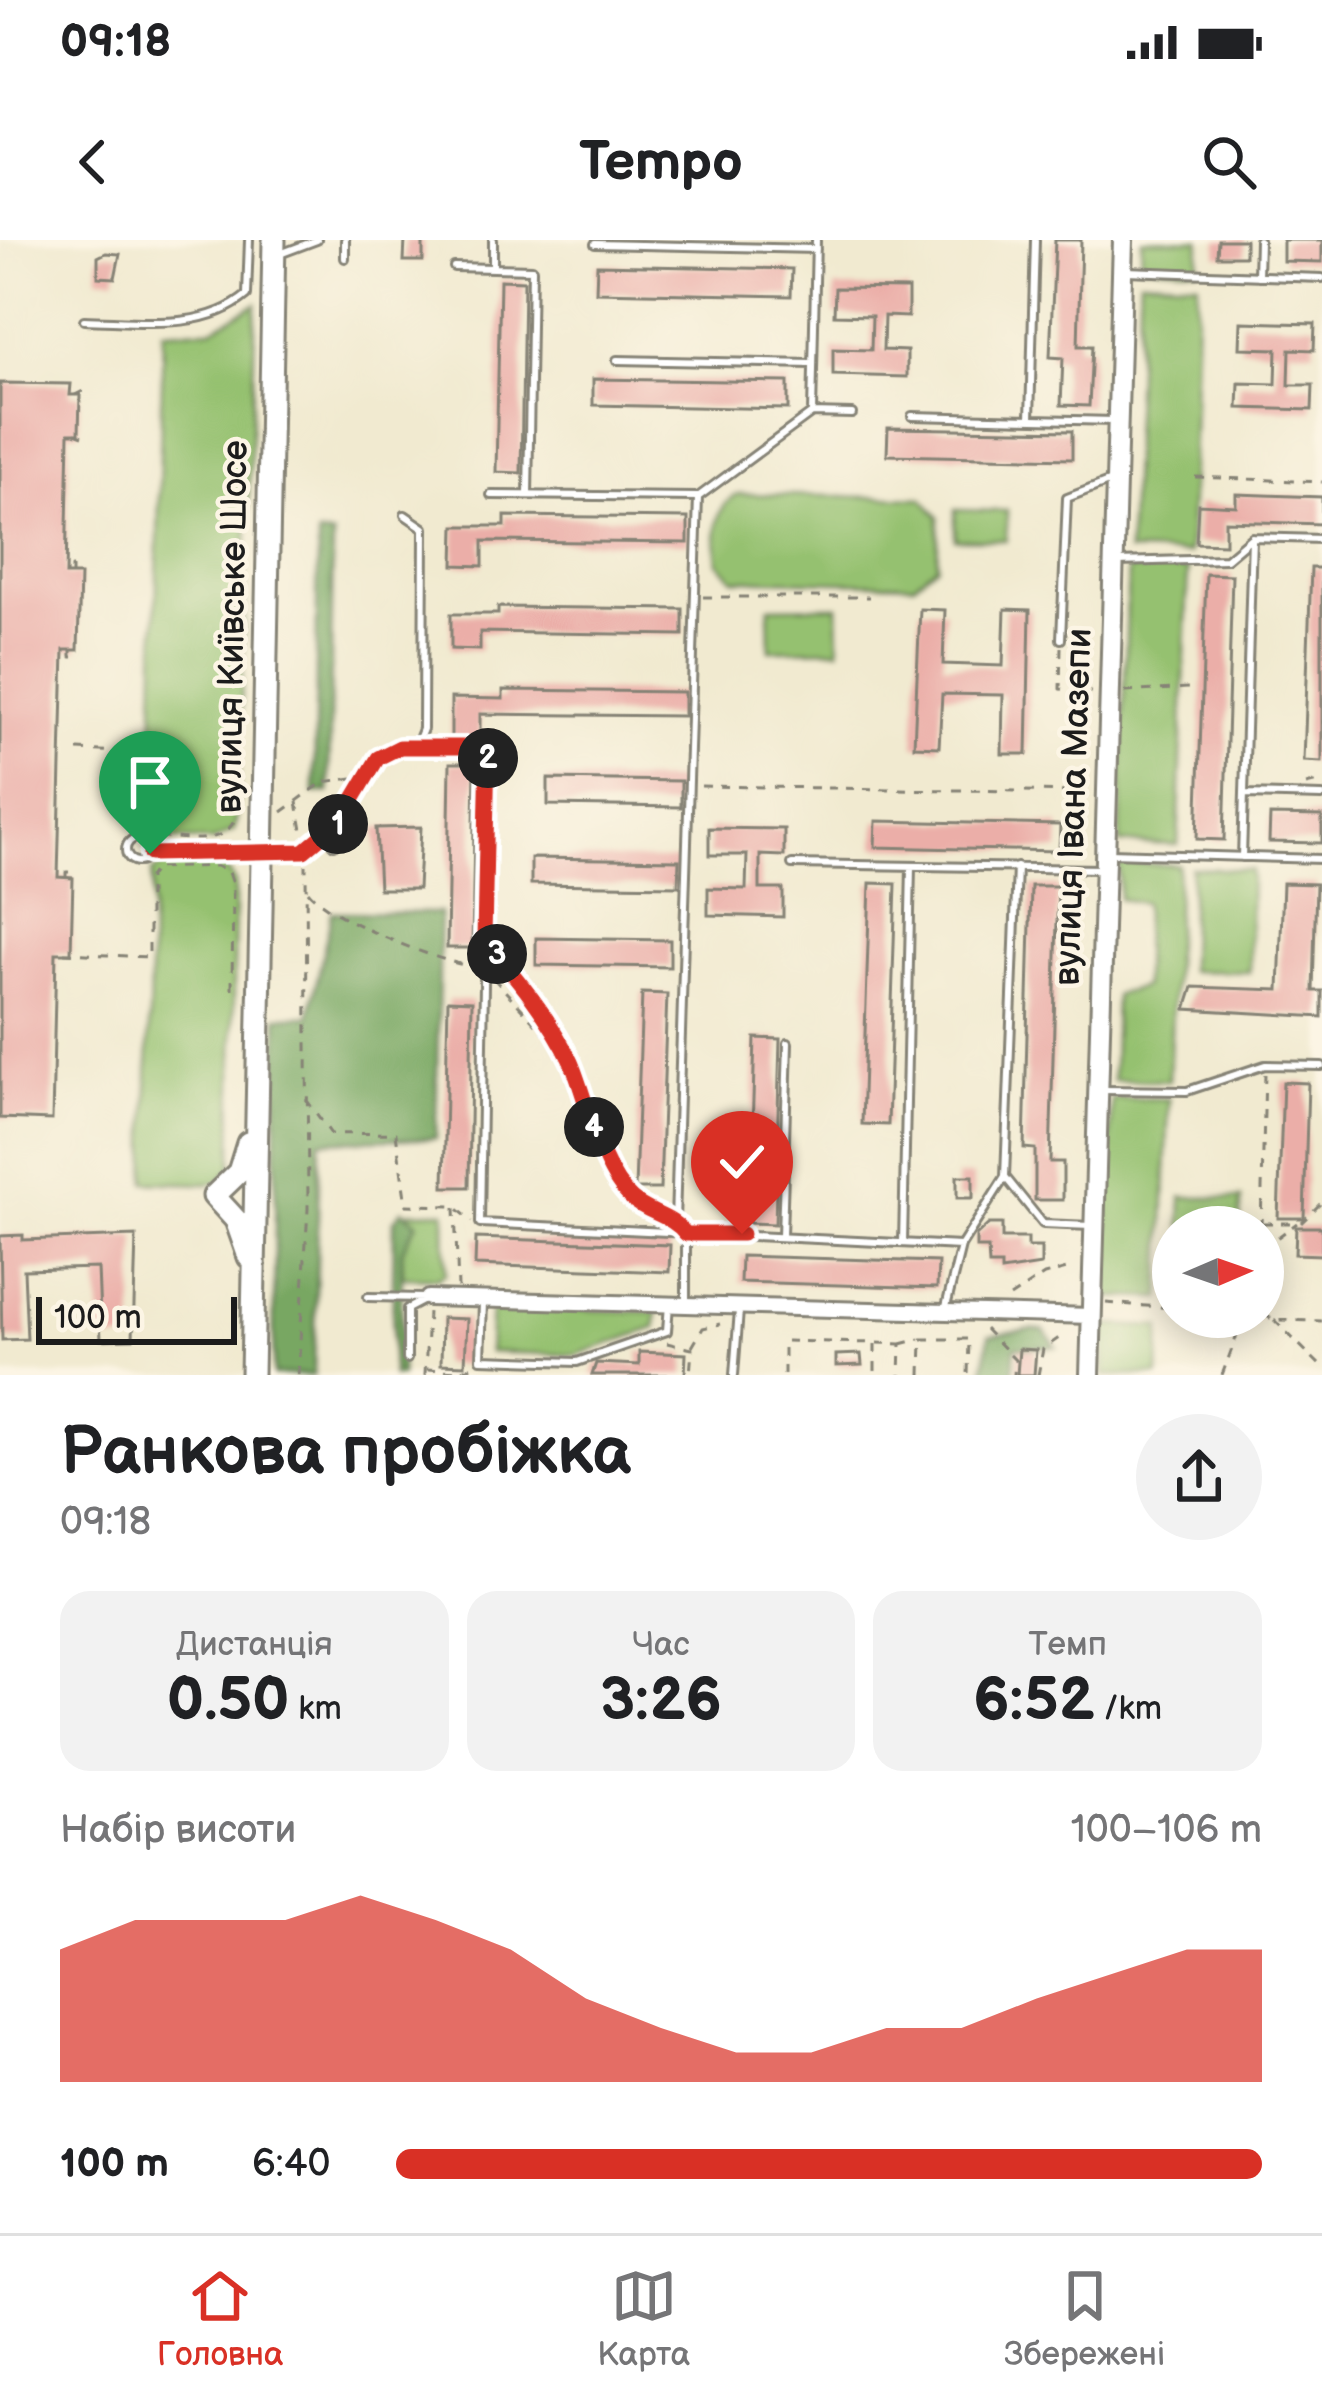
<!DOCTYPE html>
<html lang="uk">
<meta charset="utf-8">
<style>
:root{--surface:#fff;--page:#f2f2f2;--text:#202124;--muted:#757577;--line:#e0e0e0;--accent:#d93025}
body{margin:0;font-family:"Balsamiq Sans",sans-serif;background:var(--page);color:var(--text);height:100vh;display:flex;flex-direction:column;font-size:45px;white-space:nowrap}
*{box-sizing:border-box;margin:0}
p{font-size:39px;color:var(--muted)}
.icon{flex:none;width:66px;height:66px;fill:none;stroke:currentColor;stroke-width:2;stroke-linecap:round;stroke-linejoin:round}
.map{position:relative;height:1135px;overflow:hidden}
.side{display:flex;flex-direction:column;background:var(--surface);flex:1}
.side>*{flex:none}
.needle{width:78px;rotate:88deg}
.tools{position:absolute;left:1152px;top:966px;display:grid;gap:24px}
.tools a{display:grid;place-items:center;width:132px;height:132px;border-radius:50%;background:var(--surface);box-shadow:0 6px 30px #0003;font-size:60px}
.scale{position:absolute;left:36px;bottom:30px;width:201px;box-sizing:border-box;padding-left:12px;border:6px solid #1c1c1c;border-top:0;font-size:33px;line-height:42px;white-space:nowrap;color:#1c1c1c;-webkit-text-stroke:9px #fcf5e5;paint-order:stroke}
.pin{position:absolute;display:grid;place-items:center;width:102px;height:102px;color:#fff;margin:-123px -51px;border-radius:50% 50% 50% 0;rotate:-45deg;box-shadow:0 0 12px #0007}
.pin .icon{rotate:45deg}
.km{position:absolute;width:60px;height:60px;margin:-30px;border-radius:50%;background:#222;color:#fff;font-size:33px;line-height:60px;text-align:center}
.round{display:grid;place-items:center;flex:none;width:126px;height:126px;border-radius:63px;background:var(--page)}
.headline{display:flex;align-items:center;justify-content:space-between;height:204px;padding:0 60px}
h1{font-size:66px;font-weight:700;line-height:90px}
.stats{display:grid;grid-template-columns:repeat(3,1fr);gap:18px;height:204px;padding:12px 60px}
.stats div{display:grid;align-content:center;border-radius:30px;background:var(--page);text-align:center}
.stats b{font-size:60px;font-weight:700}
.stats small{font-size:33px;font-weight:400}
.stats p{font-size:33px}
.chart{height:336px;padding:24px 60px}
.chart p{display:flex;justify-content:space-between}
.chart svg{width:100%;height:216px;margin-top:12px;fill:var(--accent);opacity:.7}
ul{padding:0 60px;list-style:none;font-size:39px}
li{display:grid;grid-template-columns:192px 144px 1fr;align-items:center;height:90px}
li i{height:30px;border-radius:15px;background:var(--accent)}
.status{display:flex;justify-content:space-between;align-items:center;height:84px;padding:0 60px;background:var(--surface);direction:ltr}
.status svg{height:33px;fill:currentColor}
header{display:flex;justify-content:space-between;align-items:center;height:156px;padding:0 60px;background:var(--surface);font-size:54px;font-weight:700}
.tab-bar{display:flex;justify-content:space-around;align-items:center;height:168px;border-top:3px solid var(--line);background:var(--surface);font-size:33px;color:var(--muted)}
.tab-bar a{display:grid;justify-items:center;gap:6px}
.tab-bar .selected{color:var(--accent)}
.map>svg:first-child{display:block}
</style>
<div class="status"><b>09:18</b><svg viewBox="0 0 49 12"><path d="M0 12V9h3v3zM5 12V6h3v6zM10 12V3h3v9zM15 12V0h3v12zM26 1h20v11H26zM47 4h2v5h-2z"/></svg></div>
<header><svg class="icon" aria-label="back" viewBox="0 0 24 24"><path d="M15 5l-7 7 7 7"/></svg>Tempo<svg class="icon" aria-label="search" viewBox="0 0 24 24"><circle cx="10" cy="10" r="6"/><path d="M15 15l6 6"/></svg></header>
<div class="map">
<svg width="1322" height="1135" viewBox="0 0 1322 1135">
<rect width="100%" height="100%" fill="#fcf5e5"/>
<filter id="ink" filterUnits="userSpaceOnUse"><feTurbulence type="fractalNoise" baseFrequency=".00833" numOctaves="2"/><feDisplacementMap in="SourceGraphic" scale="24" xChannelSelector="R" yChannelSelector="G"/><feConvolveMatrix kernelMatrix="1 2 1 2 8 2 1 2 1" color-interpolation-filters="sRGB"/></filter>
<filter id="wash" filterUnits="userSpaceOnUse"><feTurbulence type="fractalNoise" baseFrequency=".004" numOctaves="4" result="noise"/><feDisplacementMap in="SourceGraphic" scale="48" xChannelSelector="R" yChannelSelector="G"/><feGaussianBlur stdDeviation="2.7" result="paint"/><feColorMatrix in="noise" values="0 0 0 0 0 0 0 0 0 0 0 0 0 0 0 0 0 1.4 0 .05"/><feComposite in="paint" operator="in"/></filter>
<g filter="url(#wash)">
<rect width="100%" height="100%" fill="#f1ead0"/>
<path fill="#95c16f" stroke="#586e46" stroke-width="3" d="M 1142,0 L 1200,0 L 1199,28 L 1141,25 Z
M 1140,39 L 1198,42 L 1189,313 L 1128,312 Z
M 256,64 L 237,576 L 234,590 L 213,601 L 157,598 L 151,592 L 163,91 L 211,89 Z
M 738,254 L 922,258 L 939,278 L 937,325 L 914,344 L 734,339 L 718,322 C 715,296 712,268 738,254 Z
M 955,270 L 1007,271 L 1006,300 L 955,299 Z
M 1128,329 L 1188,329 L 1178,605 L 1120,603 Z
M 838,366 L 839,409 L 770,410 L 769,367 Z
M 167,623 C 192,623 227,616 235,644 L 232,927 L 219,942 L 209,944 L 146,942 L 152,632 Z
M 1119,623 L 1178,625 L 1169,841 L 1113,840 L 1115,755 L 1143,747 L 1144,663 L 1119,659 Z
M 1191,628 L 1251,630 L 1249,732 L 1189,731 Z
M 1112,858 L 1169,859 L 1161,1058 L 1105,1057 Z
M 1182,957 L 1241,959 L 1240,987 L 1181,987 Z
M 445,971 L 446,1033 L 438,1038 L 403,1037 L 402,1010 L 417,982 L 405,972 Z
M 491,1067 L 657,1072 L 656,1088 L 576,1115 L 489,1112 Z
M 1105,1085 L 1161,1087 L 1159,1135 L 1104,1135 Z"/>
<path fill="#78a762" stroke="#4a623f" stroke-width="3" d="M 318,295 L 333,296 L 329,552 L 314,552 Z
M 332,672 L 440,673 L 436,898 L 320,901 L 314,1135 L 273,1135 L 278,776 L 309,776 Z
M 402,970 L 417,982 L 402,1011 L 401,1135 L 392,1135 L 394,980 Z
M 1031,1089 L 1044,1090 L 1057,1107 L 1015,1107 L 1013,1135 L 983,1135 L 989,1095 Z"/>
<g id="blocks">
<path fill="#ebaea8" d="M 405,0 L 423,0 L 423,21 L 404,21 Z
M 1055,0 L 1081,0 L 1078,106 L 1092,106 L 1089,166 L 1061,165 L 1063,118 L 1050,117 Z
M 1218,0 L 1245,0 L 1245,16 L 1217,16 Z
M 1283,0 L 1322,0 L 1322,22 L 1283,21 Z
M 106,13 L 120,14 L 115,38 L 98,37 L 98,17 Z
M 597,25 L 792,29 L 791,56 L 596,52 Z
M 500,40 L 524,41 L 521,233 L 496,232 Z
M 835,48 L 908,49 L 908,77 L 884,76 L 883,110 L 907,111 L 907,137 L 833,135 L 833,109 L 871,110 L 872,76 L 834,75 Z
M 1241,82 L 1315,84 L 1314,110 L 1290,109 L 1289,145 L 1313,145 L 1312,170 L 1238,168 L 1239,143 L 1276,144 L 1277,109 L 1240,108 Z
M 593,139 L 788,142 L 788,169 L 593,165 Z
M 0,143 L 71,144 L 70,155 L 80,155 L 79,193 L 69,193 L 66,335 L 80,335 L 78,410 L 64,410 L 58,637 L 73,638 L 71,713 L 56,713 L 52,880 L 0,878 Z
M 888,188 L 1072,191 L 1072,219 L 887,215 Z
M 1236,254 L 1322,257 L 1322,284 L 1225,281 L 1225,304 L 1196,303 L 1198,264 L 1236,266 Z
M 505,276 L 688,278 L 688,303 L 483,301 L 483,326 L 454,325 L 455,286 L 505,286 Z
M 1311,328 L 1322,328 L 1322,522 L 1304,521 Z
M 1206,334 L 1232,335 L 1224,600 L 1197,599 Z
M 498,367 L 683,369 L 683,395 L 480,392 L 480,410 L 451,409 L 451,374 L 498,374 Z
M 920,369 L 945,370 L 943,424 L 1003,426 L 1005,369 L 1030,370 L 1027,514 L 1002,514 L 1003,455 L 942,454 L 939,507 L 914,506 Z
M 503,450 L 684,452 L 684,476 L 480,474 L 480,499 L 451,498 L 451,458 L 503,459 Z
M 450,523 L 475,523 L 472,708 L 447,708 Z
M 548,539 L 681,541 L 681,567 L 548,565 Z
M 1270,575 L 1322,576 L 1322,603 L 1269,602 Z
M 876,581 L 1060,585 L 1059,611 L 875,607 Z
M 421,587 L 418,649 L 379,649 L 376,588 Z
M 709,588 L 784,589 L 784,616 L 760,615 L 760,649 L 783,649 L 783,677 L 708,675 L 708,648 L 746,649 L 747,615 L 709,615 Z
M 531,618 L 679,620 L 678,646 L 531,644 Z
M 870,643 L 896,644 L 888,885 L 862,884 Z
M 1283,643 L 1316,644 L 1313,751 L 1322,751 L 1322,777 L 1186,769 L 1193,747 L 1279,750 Z
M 1031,646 L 1058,646 L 1050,922 L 1063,922 L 1063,960 L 1035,960 L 1035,909 L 1024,908 Z
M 536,698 L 670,700 L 670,727 L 536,725 Z
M 642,753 L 667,754 L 660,949 L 635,949 Z
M 448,760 L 472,761 L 469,947 L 444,947 Z
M 755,798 L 780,799 L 775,984 L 749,983 Z
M 1283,842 L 1308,843 L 1304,978 L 1278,978 Z
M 957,936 L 973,936 L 973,958 L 957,958 Z
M 989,984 L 1002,984 L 1002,998 L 1028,998 L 1028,1007 L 1041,1007 L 1041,1025 L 1001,1031 L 1001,1025 L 989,1025 L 988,1008 L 976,1008 L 976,996 Z
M 1296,987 L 1322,987 L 1322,1015 L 1295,1014 Z
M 23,995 L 23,1000 L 136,996 L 133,1099 L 101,1100 L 98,1028 L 24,1030 L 27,1099 L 2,1100 L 0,996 Z
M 476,998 L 670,1005 L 669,1032 L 475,1025 Z
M 741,1016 L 938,1022 L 937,1048 L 740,1042 Z
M 442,1078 L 467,1079 L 465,1125 L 441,1124 Z
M 1019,1109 L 1036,1110 L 1034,1135 L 1017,1135 Z
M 639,1112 L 686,1114 L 685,1135 L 592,1135 L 596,1123 L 639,1125 Z
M 861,1114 L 862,1125 L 836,1126 L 836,1115 Z"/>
</g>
</g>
<g filter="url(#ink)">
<use href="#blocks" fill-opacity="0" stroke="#868376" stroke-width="3"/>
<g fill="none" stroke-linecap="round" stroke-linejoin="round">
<defs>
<path id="service" d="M 595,4 L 816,9
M 277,15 L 317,0
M 345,18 L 345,0
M 454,27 L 532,29 L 528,255
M 493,28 L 493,0
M 1126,31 L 1322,38
M 1258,36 L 1259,0
M 84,80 C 139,81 203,92 247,55 L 249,0
M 617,120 L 813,124
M 812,173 L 852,174
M 912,176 L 1115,181
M 1030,179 L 1035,0
M 491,255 L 698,257
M 405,275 L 424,288 L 423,489 L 416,507
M 1117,322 L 1226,319 L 1252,297 L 1322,299
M 1061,399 L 1067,258 L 1111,241
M 1244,554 L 1322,556
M 326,596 L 334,605
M126 610a12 12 0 1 1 24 0a12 12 0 1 1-24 0Z
M 150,611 L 304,611 L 341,580 L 378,518 L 400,507 L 488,507 L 480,983 L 961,1006 L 1005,937 L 1017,627
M 1109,613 L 1322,619
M 1242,617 L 1252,297
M 792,624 L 1101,629
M 1102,850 L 1187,851 L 1265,825 L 1322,826
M 1006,938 L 1043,984 L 1091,986
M 782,996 L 788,803
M 903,1003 L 911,626
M 368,1057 L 425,1058
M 483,1063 L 481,1119 L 577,1122 L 667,1091 L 669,1064
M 686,1064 L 686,994 L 675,981 L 698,257 L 812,173 L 816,0
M 945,1071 L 961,1006
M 407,1119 L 407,1069 L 428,1058
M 734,1135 L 739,1070"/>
<path id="minor" d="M 428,1058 L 1092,1076"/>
<path id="secondary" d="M 1090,1135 L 1123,0"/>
<path id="trunk" d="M 248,903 L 239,932 L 214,956 L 236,980 L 249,1017
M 252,1135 L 274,0"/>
</defs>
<use href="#service" stroke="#868376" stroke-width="12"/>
<use href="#minor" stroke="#868376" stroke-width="20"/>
<use href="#secondary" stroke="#868376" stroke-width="24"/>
<use href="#trunk" stroke="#868376" stroke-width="27"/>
<path stroke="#868376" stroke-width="3" stroke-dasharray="9 9" stroke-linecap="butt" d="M 75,155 L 83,151
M 75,193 L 83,196
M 1195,237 L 1322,242
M 72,335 L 72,327 L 81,327
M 703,357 L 869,357
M 1061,407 L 1060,449 L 1091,452
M 71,410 L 71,417 L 80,417
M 1125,452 L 1188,448
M 78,510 L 148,513 L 146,586 L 151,596 C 182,597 226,610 237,574
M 1306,545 L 1322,541
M 701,546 L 1084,552
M 297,562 L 303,596
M 282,572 L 323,542 L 353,538
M 66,638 L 66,632 L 75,632
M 308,651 C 328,678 442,724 476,727
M 493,709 C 522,743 547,778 568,817 C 603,882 589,938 666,976
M 64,713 L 149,717 L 149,637 L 155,628 L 216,626 L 229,632 L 233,644 L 232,752
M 493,738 L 564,814
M 306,859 L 331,894 L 396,893 L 406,965 L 454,966 L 472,981
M 455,968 L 458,1048
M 1263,983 L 1295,983
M 1301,983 L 1322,962
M 1261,987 L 1265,833
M 1263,1008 L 1297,983
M 1010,1057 L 1044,1035 L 1067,1029
M 1106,1063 L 1173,1068
M 1263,1074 L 1274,1080 L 1322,1081
M 1274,1080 L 1322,1127
M 985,1089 L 1015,1120 L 1014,1135
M 667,1103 L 692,1109 L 690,1135
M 877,1103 L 901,1104 L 900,1135
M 901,1104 L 920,1099
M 692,1107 L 703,1088 L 720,1084
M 427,1129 L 459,1131
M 463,1130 L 476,1125
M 298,1135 L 308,969 L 306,625
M 425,1135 L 428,1071
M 784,1135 L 784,1101 L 875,1103 L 875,1135
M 921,1135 L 922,1099 L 969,1099 L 968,1135
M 1038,1135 L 1043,1109 L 1065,1094
M 1222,1135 L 1244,1077"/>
<use href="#service" stroke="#fff" stroke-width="6"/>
<use href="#minor" stroke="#fff" stroke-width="14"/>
<use href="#secondary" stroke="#fff" stroke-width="18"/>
<use href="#trunk" stroke="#fff" stroke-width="21"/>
</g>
</g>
<g fill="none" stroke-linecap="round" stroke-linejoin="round" filter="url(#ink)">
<defs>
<path id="route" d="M 150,614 L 304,611 L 341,580 L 378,518 L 400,507 L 488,507 L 484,699 C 516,737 550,777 571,822 C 588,861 599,930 632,959 C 649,974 671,975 686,994 L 742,994"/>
</defs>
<use href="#route" stroke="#fff" stroke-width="24"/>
<use href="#route" stroke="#d93025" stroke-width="15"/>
</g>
<g text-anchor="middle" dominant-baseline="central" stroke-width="9" stroke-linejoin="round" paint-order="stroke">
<g font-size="36" fill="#1c1c1c" stroke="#fcf5e5">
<text transform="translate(233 387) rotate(-89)">вулиця Київське Шосе</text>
<text transform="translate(1074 567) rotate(-88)">вулиця Івана Мазепи</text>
</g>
</g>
</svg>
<div class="tools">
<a><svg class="needle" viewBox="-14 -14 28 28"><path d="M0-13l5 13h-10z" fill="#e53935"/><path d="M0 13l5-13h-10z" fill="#757577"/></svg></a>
</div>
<div class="scale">100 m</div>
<div class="pin" style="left:150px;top:614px;background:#1e9e55"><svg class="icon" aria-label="arrive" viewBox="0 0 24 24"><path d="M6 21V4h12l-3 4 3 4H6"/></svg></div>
<div class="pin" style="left:742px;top:994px;background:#d93025"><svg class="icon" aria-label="check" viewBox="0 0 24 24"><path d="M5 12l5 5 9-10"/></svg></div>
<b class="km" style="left:338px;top:584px">1</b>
<b class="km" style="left:488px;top:518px">2</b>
<b class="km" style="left:497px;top:714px">3</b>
<b class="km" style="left:594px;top:887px">4</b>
</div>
<section class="side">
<div class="headline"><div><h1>Ранкова пробіжка</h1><p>09:18</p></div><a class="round"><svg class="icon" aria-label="share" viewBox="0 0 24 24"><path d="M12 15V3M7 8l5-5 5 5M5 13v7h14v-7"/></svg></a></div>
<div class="stats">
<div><p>Дистанція</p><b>0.50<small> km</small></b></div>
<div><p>Час</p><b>3:26</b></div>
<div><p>Темп</p><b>6:52<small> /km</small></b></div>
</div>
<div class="chart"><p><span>Набір висоти</span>100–106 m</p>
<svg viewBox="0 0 160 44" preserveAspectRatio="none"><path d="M0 44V17L10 11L20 11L30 11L40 6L50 11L60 17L70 27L80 33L90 38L100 38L110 33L120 33L130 27L140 22L150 17L160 17V44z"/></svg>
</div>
<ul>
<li><b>100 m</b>6:40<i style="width:100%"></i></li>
</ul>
</section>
<nav class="tab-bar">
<a class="selected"><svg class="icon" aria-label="home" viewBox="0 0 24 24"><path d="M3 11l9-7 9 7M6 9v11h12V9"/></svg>Головна</a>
<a><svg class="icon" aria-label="map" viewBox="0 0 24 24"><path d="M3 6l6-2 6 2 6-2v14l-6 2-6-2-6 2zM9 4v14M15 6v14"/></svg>Карта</a>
<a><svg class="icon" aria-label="saved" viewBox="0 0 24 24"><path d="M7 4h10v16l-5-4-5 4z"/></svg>Збережені</a>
</nav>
